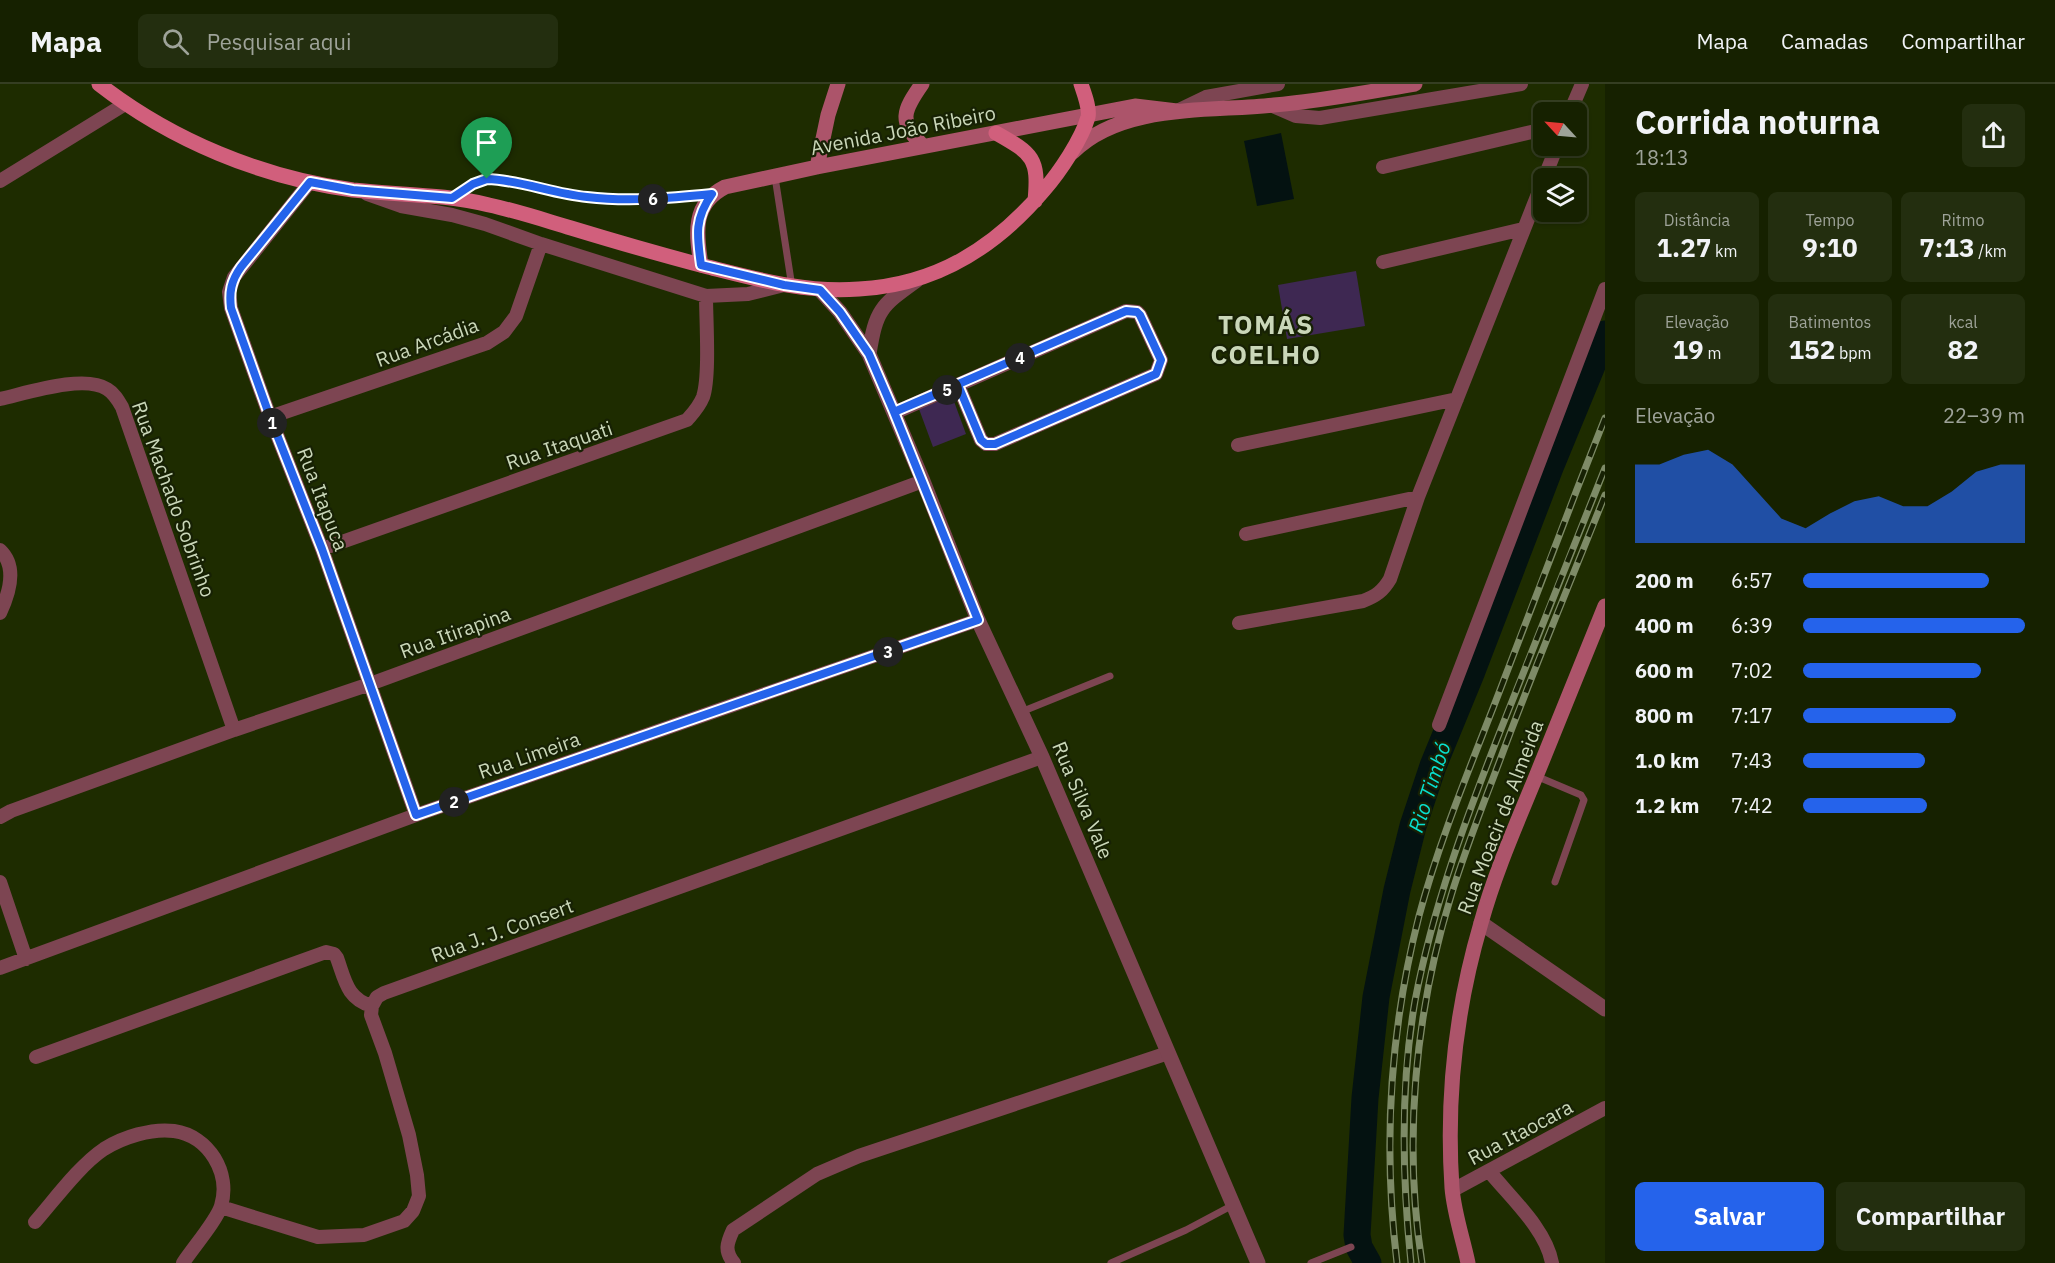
<!DOCTYPE html>
<html lang="pt">
<meta charset="utf-8">
<style>
:root{--surface:#162100;--page:#232e0f;--text:#f1f3f6;--muted:#9ea399;--line:#353e22;--accent:#2563eb}
body{margin:0;font-family:"IBM Plex Sans",sans-serif;background:var(--page);color:var(--text);height:100vh;display:flex;flex-direction:column;font-size:22px;white-space:nowrap}
*{box-sizing:border-box;margin:0}
p{font-size:20px;color:var(--muted)}
.icon{flex:none;width:33px;height:33px;fill:none;stroke:currentColor;stroke-width:2;stroke-linecap:round;stroke-linejoin:round}
.map{position:relative;flex:1;overflow:hidden}
.drawer{display:flex;flex-direction:column;background:var(--surface);width:450px}
.drawer>*{flex:none}
.needle{width:39px;rotate:296deg}
.buttons{position:absolute;left:1533px;top:18px;display:grid;gap:12px}
.buttons a{display:grid;place-items:center;width:54px;height:54px;border-radius:9px;background:var(--surface);box-shadow:0 2px 4px #0004,0 0 0 2px var(--line);font-size:30px}
.pin{position:absolute;display:grid;place-items:center;width:51px;height:51px;color:#fff;margin:-62px -26px;border-radius:50% 50% 50% 0;rotate:-45deg;box-shadow:0 0 6px #0007}
.pin .icon{rotate:45deg}
.km{position:absolute;width:30px;height:30px;margin:-15px;border-radius:50%;background:#222;color:#fff;font-size:16px;line-height:30px;text-align:center}
.round{display:grid;place-items:center;flex:none;width:63px;height:63px;border-radius:9px;background:var(--page)}
.headline{display:flex;align-items:center;justify-content:space-between;height:102px;padding:0 30px}
h1{font-size:33px;font-weight:800;line-height:45px}
.figures{display:grid;grid-template-columns:repeat(3,1fr);gap:9px;height:102px;padding:6px 30px}
.figures div{display:grid;align-content:center;border-radius:9px;background:var(--page);text-align:center}
.figures b{font-size:26px;font-weight:800}
.figures small{font-size:16px;font-weight:400}
.figures p{font-size:16px}
.chart{height:168px;padding:12px 30px}
.chart p{display:flex;justify-content:space-between}
.chart svg{width:100%;height:108px;margin-top:6px;fill:var(--accent);opacity:.7}
.cta{display:flex;gap:12px;margin-top:auto;padding:12px 30px}
.cta a{flex:1;height:69px;border-radius:9px;background:var(--accent);color:#fff;font-size:24px;font-weight:800;line-height:69px;text-align:center}
.cta a+a{background:var(--page);color:var(--text)}
ul{padding:0 30px;list-style:none;font-size:20px}
li{display:grid;grid-template-columns:96px 72px 1fr;align-items:center;height:45px}
li i{height:15px;border-radius:8px;background:var(--accent)}
header{display:flex;align-items:center;gap:36px;box-sizing:border-box;height:84px;padding:0 30px;background:var(--surface);border-bottom:2px solid var(--line)}
header strong{font-size:28px}
nav{display:flex;gap:33px;margin-inline-start:auto;font-size:21px}
.search{width:420px;height:54px;background:var(--page);display:flex;align-items:center;gap:15px;box-sizing:border-box;padding:0 21px;border-radius:9px;color:var(--muted);font-size:22px}
main{display:flex;flex:1;min-height:0}
.map>svg:first-child{display:block}
</style>
<header>
<strong>Mapa</strong>
<div class="search"><svg class="icon" aria-label="search" viewBox="0 0 24 24"><circle cx="10" cy="10" r="6"/><path d="M15 15l6 6"/></svg>Pesquisar aqui</div>
<nav><a>Mapa</a><a>Camadas</a><a>Compartilhar</a></nav>
</header>
<main>
<div class="map">
<svg width="1605" height="1179" viewBox="0 0 1605 1179">
<rect width="100%" height="100%" fill="#1e2c00"/>
<path fill="#3e2852" d="M 1356,187 L 1365,242 L 1287,255 L 1278,201 Z
M 952,312 L 966,350 L 933,363 L 919,325 Z"/>
<path fill="#041211" d="M 1281,49 L 1294,115 L 1257,122 L 1244,57 Z"/>
<g fill="none" stroke-linecap="round" stroke-linejoin="round">
<path stroke="#041211" stroke-width="27" d="M 1368,1179 L 1359,1163 L 1357,1151 L 1365,1014 L 1376,913 L 1397,806 L 1413,742 L 1433,682 L 1472,587 L 1551,381 L 1605,250"/>
<path stroke="#7d4552" stroke-width="7" d="M 775,93 L 792,203
M 454,113 L 473,100 L 487,95 L 504,96 L 553,108 L 587,113 L 661,115 L 712,110
M 1021,628 L 1110,592
M 1536,692 L 1581,711 L 1584,716 L 1555,798
M 1111,1179 L 1186,1146 L 1233,1121
M 1311,1179 L 1351,1163"/>
<path stroke="#7d4552" stroke-width="14" d="M 1273,22 L 1296,32 L 1320,34 L 1521,0
M 1179,26 L 1206,13 L 1278,0
M 1570,28 L 1582,0
M 1383,83 L 1544,45
M 0,97 L 125,20
M 310,98 L 234,193 L 229,208 L 231,224 L 270,333 L 322,465 L 416,731
M 367,110 L 401,122 L 452,131 L 485,140 L 541,160 L 706,212 L 748,210 L 784,201
M 1383,178 L 1523,145
M 0,315 C 27,309 84,290 107,305 C 114,309 118,316 122,323 L 234,646
M 894,329 L 1126,227 L 1137,228 L 1140,231 L 1161,276 L 1156,290 L 995,360 L 986,360 L 981,356 L 958,301
M 270,333 L 487,259 L 504,248 L 516,232 L 541,160
M 1238,361 L 1457,315
M 1246,450 L 1418,413
M 322,465 L 687,336 C 693,329 699,323 703,313 C 710,292 706,236 706,212
M 0,466 C 18,483 9,510 0,529
M 1239,539 L 1363,517 C 1376,512 1383,507 1390,495 L 1418,413 L 1557,62
M 1439,641 L 1605,205
M 0,733 L 11,727 L 234,646 L 370,600 L 923,397
M 0,798 L 26,875
M 0,884 L 416,731 L 978,536
M 36,973 L 326,868 L 334,870 L 337,874 C 345,896 347,915 372,922
M 1489,1087 C 1510,1113 1546,1145 1552,1179
M 1453,1106 L 1605,1024
M 221,1123 L 318,1153 L 364,1151 L 404,1137 L 413,1127 L 419,1112 L 417,1091 L 409,1051 L 385,969 L 371,931 L 372,922 L 377,913 L 384,909 L 1042,673
M 35,1138 C 55,1115 80,1081 104,1065 C 123,1053 152,1044 174,1047 C 209,1052 231,1089 221,1122 C 217,1136 192,1165 183,1179
M 734,1179 C 724,1167 727,1159 733,1146 L 817,1090 L 859,1072 L 1168,969"/>
<path stroke="#7d4552" stroke-width="15" d="M 820,206 L 840,228 L 869,270 L 923,397 L 978,536 L 1042,673 L 1258,1179
M 869,270 C 876,225 881,222 917,196
M 1481,839 L 1605,925"/>
<path stroke="#ac546a" stroke-width="15" d="M 922,0 C 903,27 898,37 923,62
M 1073,68 C 1122,19 1210,28 1274,21 C 1322,17 1368,8 1415,0
M 817,83 L 828,31 L 838,0
M 701,181 C 696,149 692,120 725,103 L 817,83 L 1135,22 L 1177,27
M 1468,1179 C 1463,1155 1454,1129 1452,1104 C 1446,1015 1456,924 1481,839 C 1495,788 1517,739 1537,690 C 1560,634 1582,578 1605,522"/>
<path stroke="#d15f7c" stroke-width="15" d="M 99,0 C 171,56 262,94 353,106 C 399,111 445,110 489,121 C 517,127 544,136 571,144 C 617,158 662,171 708,183 C 760,196 805,209 859,205 C 936,201 995,164 1044,106 C 1059,89 1082,55 1088,33 C 1090,24 1084,9 1081,0
M 996,49 C 1033,70 1039,74 1035,117"/>
<defs>
<path id="rail" d="M 1397,1179 C 1383,1064 1390,945 1419,832 C 1441,750 1475,672 1505,593 C 1538,506 1571,420 1605,334
M 1411,1179 C 1402,1092 1400,1003 1415,917 C 1433,822 1466,734 1501,645 C 1535,558 1570,471 1605,384
M 1422,1179 C 1403,1058 1415,929 1451,812 C 1465,766 1483,721 1500,676 C 1533,587 1570,499 1605,411"/>
</defs>
<use href="#rail" stroke="#7e8b67" stroke-width="7"/>
<use href="#rail" stroke="#172104" stroke-width="4.5" stroke-dasharray="14" stroke-linecap="butt"/>
</g>
<g fill="none" stroke-linecap="round" stroke-linejoin="round">
<defs>
<path id="route" d="M 487,95 L 473,100 L 452,114 L 353,106 L 310,98 L 241,183 C 231,197 229,208 231,224 L 270,333 L 322,465 L 416,731 L 978,536 L 894,328 L 1126,227 L 1137,228 L 1140,231 L 1161,276 L 1156,290 L 995,360 L 986,360 L 981,356 L 958,301 L 894,328 L 869,270 L 840,228 L 820,206 L 784,201 L 701,181 C 697,152 694,135 712,110 C 671,114 629,118 587,113 C 553,110 521,96 487,95"/>
</defs>
<use href="#route" stroke="#fff" stroke-width="12"/>
<use href="#route" stroke="#2563eb" stroke-width="8"/>
</g>
<g text-anchor="middle" dominant-baseline="central" stroke-width="4.5" stroke-linejoin="round" paint-order="stroke">
<g font-size="20" fill="#cad7b9" stroke="#172104">
<text transform="translate(903 46) rotate(-11)">Avenida João Ribeiro</text>
<text transform="translate(427 258) rotate(-20)">Rua Arcádia</text>
<text transform="translate(559 361) rotate(-19)">Rua Itaquati</text>
<text transform="translate(174 415) rotate(70)">Rua Machado Sobrinho</text>
<text transform="translate(323 415) rotate(69)">Rua Itapuca</text>
<text transform="translate(455 548) rotate(-20)">Rua Itirapina</text>
<text transform="translate(529 671) rotate(-19)">Rua Limeira</text>
<text transform="translate(1083 716) rotate(67)">Rua Silva Vale</text>
<text transform="translate(1500 733) rotate(-69)">Rua Moacir de Almeida</text>
<text transform="translate(502 846) rotate(-20)">Rua J. J. Consert</text>
<text transform="translate(1520 1048) rotate(-28)">Rua Itaocara</text>
</g>
<g font-size="21" font-style="italic" fill="#09dfcf" stroke="#172104">
<text transform="translate(1429 703) rotate(-72)">Rio Timbó</text>
</g>
<g font-size="26" font-weight="bold" letter-spacing="1.5" fill="#cad7b9" stroke="#172104">
<text x="1266" y="240">TOMÁS<tspan x="1266" dy="30">COELHO</tspan></text>
</g>
</g>
</svg>
<div class="buttons">
<a><svg class="needle" viewBox="-14 -14 28 28"><path d="M0-13l5 13h-10z" fill="#e53935"/><path d="M0 13l5-13h-10z" fill="#9ea399"/></svg></a>
<a><svg class="icon" aria-label="layers" viewBox="0 0 24 24"><path d="M12 4l9 5-9 5-9-5zM3 14l9 5 9-5"/></svg></a>
</div>
<div class="pin" style="left:487px;top:95px;background:#1e9e55"><svg class="icon" aria-label="arrive" viewBox="0 0 24 24"><path d="M6 21V4h12l-3 4 3 4H6"/></svg></div>
<b class="km" style="left:272px;top:339px">1</b>
<b class="km" style="left:454px;top:718px">2</b>
<b class="km" style="left:888px;top:568px">3</b>
<b class="km" style="left:1020px;top:274px">4</b>
<b class="km" style="left:947px;top:306px">5</b>
<b class="km" style="left:653px;top:115px">6</b>
</div>
<section class="drawer">
<div class="headline"><div><h1>Corrida noturna</h1><p>18:13</p></div><a class="round"><svg class="icon" aria-label="share" viewBox="0 0 24 24"><path d="M12 15V3M7 8l5-5 5 5M5 13v7h14v-7"/></svg></a></div>
<div class="figures">
<div><p>Distância</p><b>1.27<small> km</small></b></div>
<div><p>Tempo</p><b>9:10</b></div>
<div><p>Ritmo</p><b>7:13<small> /km</small></b></div>
</div>
<div class="figures">
<div><p>Elevação</p><b>19<small> m</small></b></div>
<div><p>Batimentos</p><b>152<small> bpm</small></b></div>
<div><p>kcal</p><b>82</b></div>
</div>
<div class="chart"><p><span>Elevação</span>22–39 m</p>
<svg viewBox="0 0 160 44" preserveAspectRatio="none"><path d="M0 44V12L10 12L20 8L30 6L40 12L50 23L60 34L70 38L80 32L90 27L100 25L110 29L120 29L130 23L140 15L150 12L160 12V44z"/></svg>
</div>
<ul>
<li><b>200 m</b>6:57<i style="width:84%"></i></li>
<li><b>400 m</b>6:39<i style="width:100%"></i></li>
<li><b>600 m</b>7:02<i style="width:80%"></i></li>
<li><b>800 m</b>7:17<i style="width:69%"></i></li>
<li><b>1.0 km</b>7:43<i style="width:55%"></i></li>
<li><b>1.2 km</b>7:42<i style="width:56%"></i></li>
</ul>
<div class="cta"><a>Salvar</a><a>Compartilhar</a></div>
</section>
</main>
